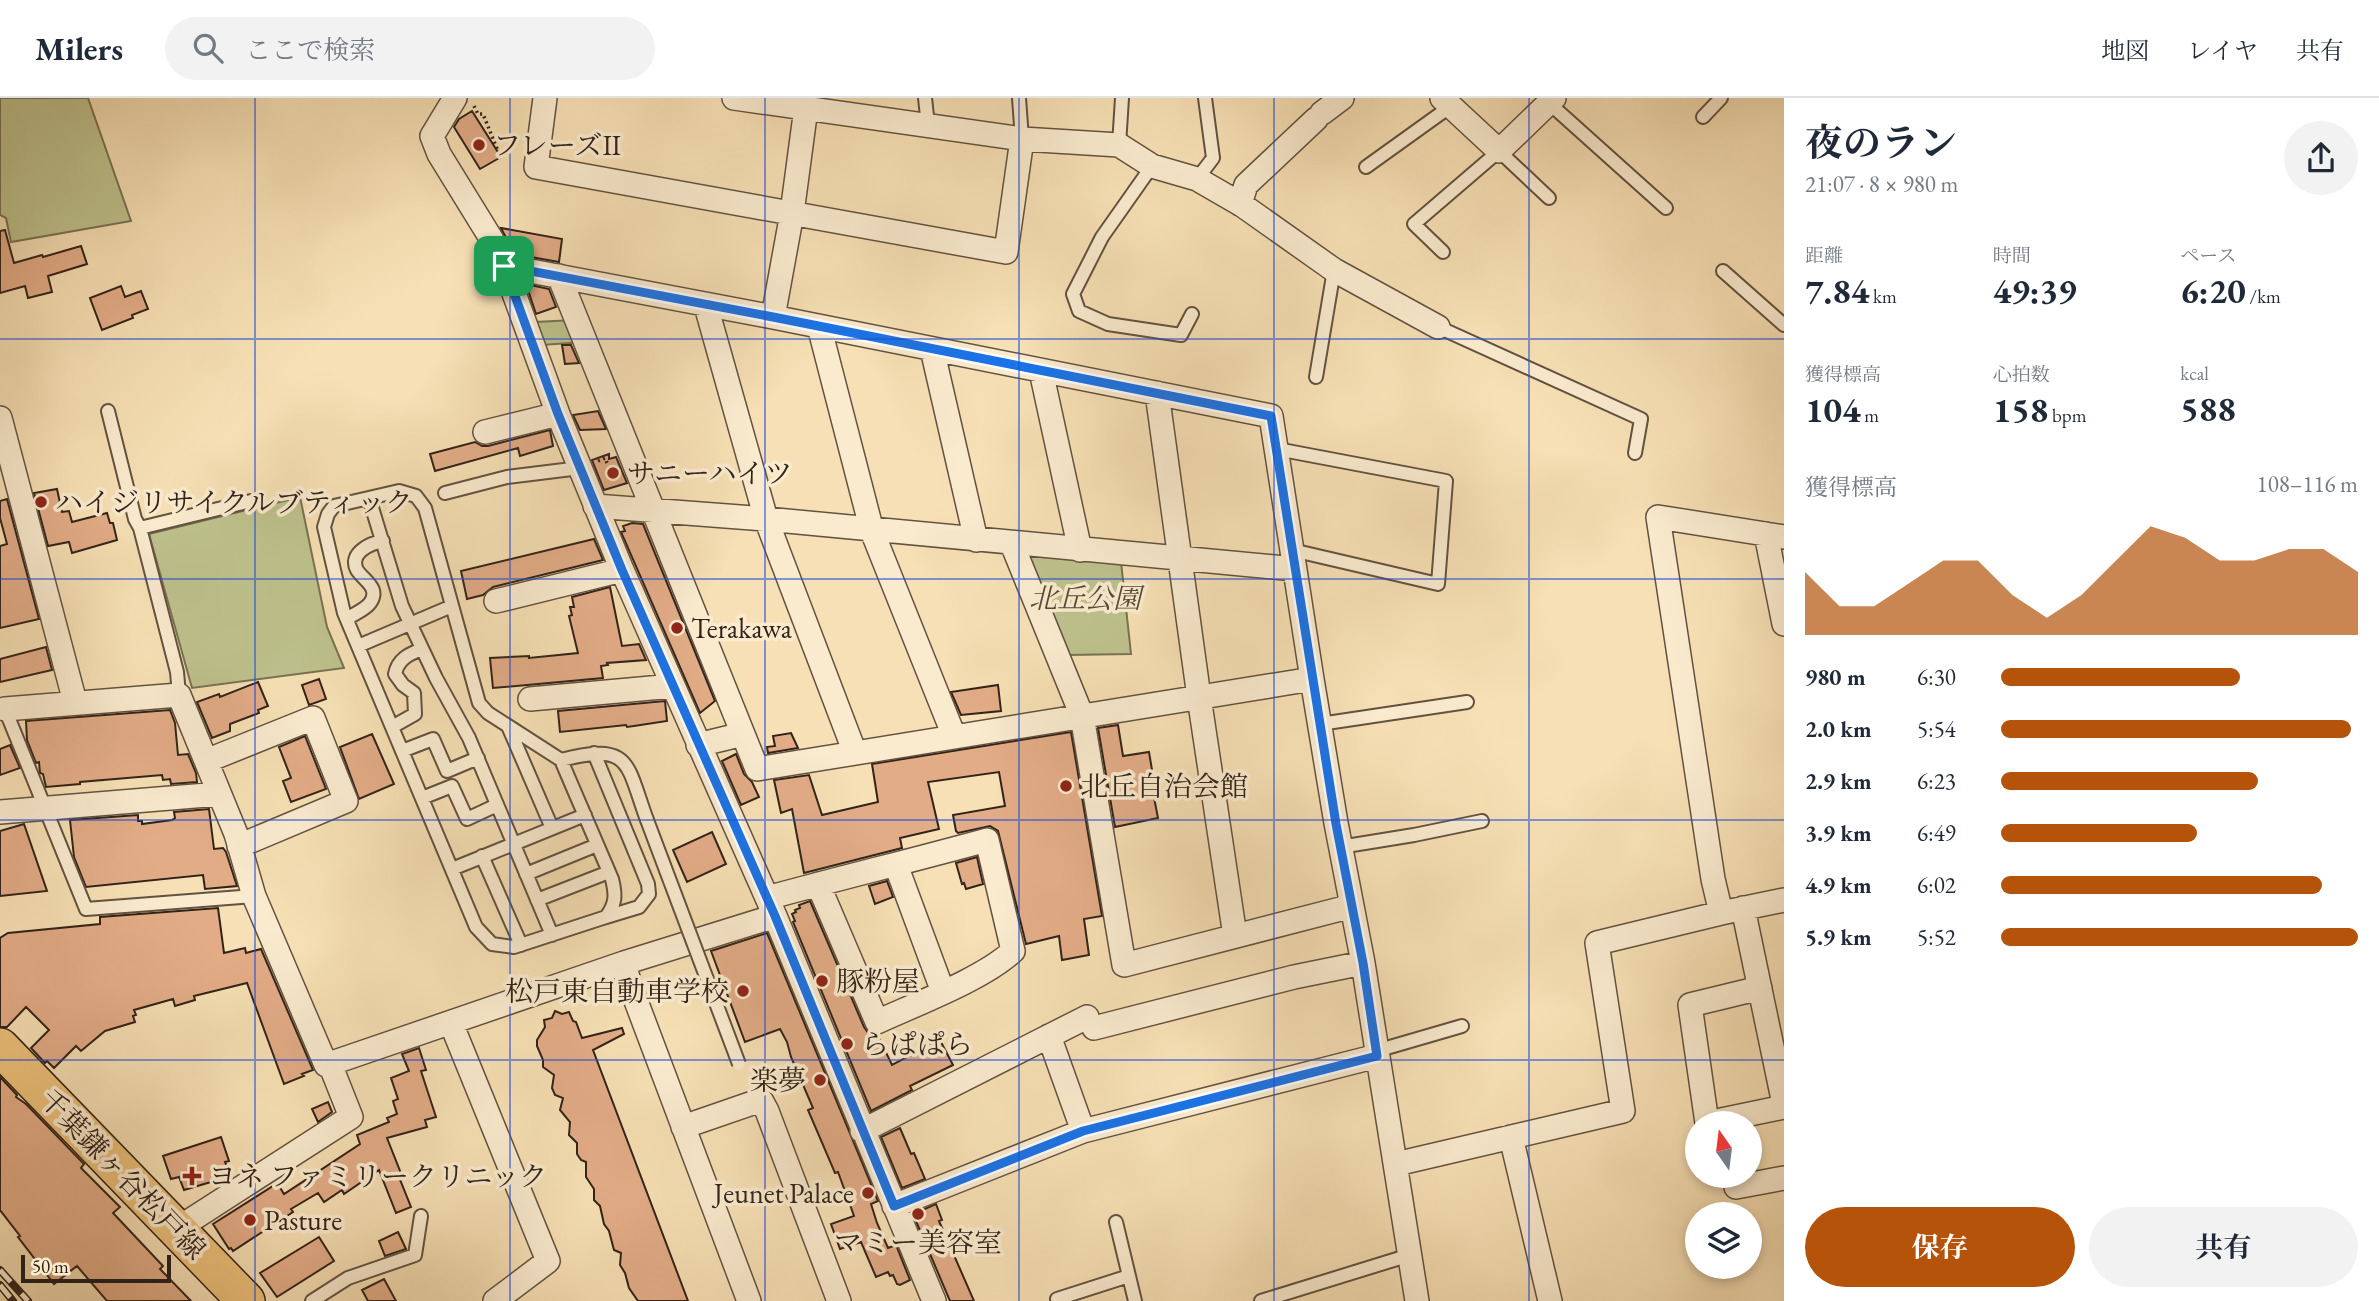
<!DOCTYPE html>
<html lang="ja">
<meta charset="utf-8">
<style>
:root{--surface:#fff;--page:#f2f2f3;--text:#1f2937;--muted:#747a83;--line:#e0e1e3;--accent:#b45309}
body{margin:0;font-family:"EB Garamond","Noto Serif JP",serif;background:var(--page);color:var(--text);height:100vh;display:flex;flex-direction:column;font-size:26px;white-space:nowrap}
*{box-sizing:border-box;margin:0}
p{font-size:23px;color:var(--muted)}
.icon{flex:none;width:38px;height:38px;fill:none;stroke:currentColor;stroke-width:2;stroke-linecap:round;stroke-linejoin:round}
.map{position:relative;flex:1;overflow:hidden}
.sheet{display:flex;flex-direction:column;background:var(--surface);width:595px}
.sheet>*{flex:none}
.needle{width:46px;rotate:346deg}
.fabs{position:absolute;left:1685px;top:1013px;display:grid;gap:14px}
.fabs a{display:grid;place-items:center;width:77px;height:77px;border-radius:50%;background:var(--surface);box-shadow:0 4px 10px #0003;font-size:35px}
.scale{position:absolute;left:21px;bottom:18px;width:150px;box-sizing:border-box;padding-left:7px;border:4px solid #322319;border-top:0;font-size:19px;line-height:24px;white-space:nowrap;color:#322319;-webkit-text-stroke:5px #faebcf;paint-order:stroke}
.pin{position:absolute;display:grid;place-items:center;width:60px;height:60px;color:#fff;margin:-30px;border-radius:14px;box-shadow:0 4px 10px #0006}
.round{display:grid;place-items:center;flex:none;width:74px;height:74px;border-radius:37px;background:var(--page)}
.summary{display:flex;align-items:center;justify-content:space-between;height:119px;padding:0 21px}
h1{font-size:38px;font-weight:700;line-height:52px}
.metrics{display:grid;grid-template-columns:repeat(3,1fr);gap:10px;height:119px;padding:7px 21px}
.metrics div{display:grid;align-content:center}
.metrics b{font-size:35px;font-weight:700}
.metrics small{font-size:19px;font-weight:400}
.metrics p{font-size:19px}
.chart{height:196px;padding:14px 21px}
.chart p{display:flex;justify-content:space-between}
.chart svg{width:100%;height:126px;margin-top:7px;fill:var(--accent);opacity:.7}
.action{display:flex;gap:14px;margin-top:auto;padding:14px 21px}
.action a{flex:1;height:80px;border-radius:42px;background:var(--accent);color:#fff;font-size:28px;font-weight:700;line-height:80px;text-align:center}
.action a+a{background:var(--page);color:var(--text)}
ul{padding:0 21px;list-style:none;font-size:23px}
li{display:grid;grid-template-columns:112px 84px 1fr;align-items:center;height:52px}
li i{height:18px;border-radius:9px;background:var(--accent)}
header{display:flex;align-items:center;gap:42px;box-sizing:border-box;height:98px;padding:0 35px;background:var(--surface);border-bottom:2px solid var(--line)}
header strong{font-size:33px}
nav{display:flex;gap:38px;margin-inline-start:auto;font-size:24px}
.search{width:490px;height:63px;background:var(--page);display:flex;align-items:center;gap:18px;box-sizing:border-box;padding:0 24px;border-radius:38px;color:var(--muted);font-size:26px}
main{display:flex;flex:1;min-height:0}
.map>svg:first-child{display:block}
</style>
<header>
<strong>Milers</strong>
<div class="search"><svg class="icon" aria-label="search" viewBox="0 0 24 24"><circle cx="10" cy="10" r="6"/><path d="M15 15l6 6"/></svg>ここで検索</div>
<nav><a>地図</a><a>レイヤ</a><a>共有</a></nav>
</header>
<main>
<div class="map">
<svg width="1784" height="1203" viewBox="0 0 1784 1203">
<rect width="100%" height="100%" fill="#f7e0b5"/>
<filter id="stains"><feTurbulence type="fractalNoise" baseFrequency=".00286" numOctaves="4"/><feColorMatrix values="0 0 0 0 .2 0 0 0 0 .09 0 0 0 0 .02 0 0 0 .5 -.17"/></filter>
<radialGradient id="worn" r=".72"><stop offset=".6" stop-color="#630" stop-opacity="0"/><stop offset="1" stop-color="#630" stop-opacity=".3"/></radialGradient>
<path fill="#bec28d" stroke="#787253" stroke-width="2" d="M 0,0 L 88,0 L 131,123 L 11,144 L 6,120 L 0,117 Z
M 575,222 L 583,244 L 542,247 L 535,224 Z
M 300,399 L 327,529 L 344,570 L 192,590 L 149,436 Z
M 1026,454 L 1121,464 L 1131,556 L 1067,557 Z"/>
<path fill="#e2ac87" stroke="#322319" stroke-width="2" d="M 472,13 L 501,59 L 480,71 L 454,29 L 459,21 Z
M 501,130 L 562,141 L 559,164 L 514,156 Z
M 5,132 L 14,165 L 42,157 L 43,159 L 81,148 L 87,166 L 48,178 L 52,194 L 28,200 L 25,188 L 0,195 L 0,133 Z
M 526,186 L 549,191 L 556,209 L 536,216 Z
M 121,188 L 125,199 L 141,193 L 148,211 L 132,217 L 133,220 L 102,232 L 90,200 Z
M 562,247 L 571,247 L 579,265 L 565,266 Z
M 598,313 L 606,331 L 580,332 L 573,317 Z
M 550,332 L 553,348 L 520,358 L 518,350 L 435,373 L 430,356 L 475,344 L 482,348 L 488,348 Z
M 609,356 L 609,361 L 616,359 L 627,385 L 604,392 L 592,362 Z
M 57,391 L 62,414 L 69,413 L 72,424 L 107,415 L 110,425 L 113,425 L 117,442 L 72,455 L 69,444 L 48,448 L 34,395 Z
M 7,401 L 39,521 L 0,530 L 0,448 L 7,446 L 0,420 L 0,403 Z
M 632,425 L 643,426 L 715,603 L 700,615 L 621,434 L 625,433 L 623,428 Z
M 594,441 L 603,462 L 493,489 L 483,497 L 467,501 L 461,473 Z
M 610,489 L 622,548 L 639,546 L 646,562 L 607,565 L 608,567 L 601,568 L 603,580 L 493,590 L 490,560 L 529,558 L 529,560 L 578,555 L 569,518 L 572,517 L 570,509 L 574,509 L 572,499 Z
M 46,549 L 52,572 L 0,584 L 0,561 Z
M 319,581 L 326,601 L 309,607 L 302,587 Z
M 258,584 L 268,608 L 258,612 L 259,615 L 230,626 L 230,633 L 212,640 L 197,604 L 219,596 L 220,599 Z
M 998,587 L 1001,613 L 961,617 L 951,594 Z
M 665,603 L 667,623 L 634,628 L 627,629 L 626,627 L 560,634 L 558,613 Z
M 170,612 L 175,625 L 178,657 L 188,656 L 196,675 L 197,684 L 171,686 L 170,681 L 163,682 L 162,677 L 80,684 L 80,686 L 46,689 L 43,676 L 40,675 L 39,664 L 36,665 L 27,642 L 26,623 Z
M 1118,627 L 1123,658 L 1149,654 L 1154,684 L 1151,684 L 1158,720 L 1115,729 L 1098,630 Z
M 1071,634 L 1102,818 L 1084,821 L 1089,857 L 1062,862 L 1059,838 L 1026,846 L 998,733 L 990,728 L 958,735 L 956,733 L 953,717 L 1005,708 L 999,674 L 928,684 L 939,731 L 900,740 L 902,750 L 804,775 L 792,711 L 781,715 L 774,682 L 809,677 L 822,717 L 878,704 L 872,666 Z
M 791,635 L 798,650 L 768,655 L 767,649 L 775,648 L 773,638 Z
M 372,636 L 394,686 L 359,701 L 340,649 Z
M 305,638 L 326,691 L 291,704 L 283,683 L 291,680 L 279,649 Z
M 10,647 L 20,670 L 0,677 L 0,651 Z
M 736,656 L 744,676 L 752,684 L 759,699 L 741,707 L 722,663 Z
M 209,711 L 214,751 L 223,750 L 226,754 L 237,788 L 205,791 L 203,777 L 86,789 L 74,759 L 70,722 L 138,717 L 138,723 L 142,723 L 142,726 L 172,722 L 175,720 L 174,714 Z
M 24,726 L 47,793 L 0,798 L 0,733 Z
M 712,734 L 726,766 L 687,784 L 673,752 Z
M 977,759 L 983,786 L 966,791 L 964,785 L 962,786 L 956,765 Z
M 887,783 L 893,799 L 875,806 L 869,788 Z
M 810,803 L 864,929 L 869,936 L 878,938 L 892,967 L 940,942 L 953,967 L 910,988 L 912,992 L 871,1013 L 793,824 L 795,823 L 792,816 L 796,814 L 795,812 L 800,810 L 799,807 Z
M 218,810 L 224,855 L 245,850 L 246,855 L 261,851 L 313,972 L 302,976 L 304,978 L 284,986 L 247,885 L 194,898 L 195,902 L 175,908 L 173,901 L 134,912 L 136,917 L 133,918 L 135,924 L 105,933 L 81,953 L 76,948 L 54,970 L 47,963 L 45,965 L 31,950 L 49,932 L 26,909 L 7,929 L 0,929 L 0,840 L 8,835 L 100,826 L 100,819 Z
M 767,835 L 878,1103 L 871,1106 L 877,1125 L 888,1150 L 896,1147 L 910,1182 L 900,1187 L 897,1186 L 893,1177 L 890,1178 L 888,1174 L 876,1179 L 861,1144 L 840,1151 L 831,1126 L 854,1118 L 838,1074 L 835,1075 L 808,1012 L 813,1010 L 791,959 L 787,944 L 780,931 L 745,944 L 711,853 Z
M 555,913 L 562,916 L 569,914 L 573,923 L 576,924 L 582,940 L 622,930 L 624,936 L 593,952 L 688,1203 L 638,1203 L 629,1190 L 625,1175 L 620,1167 L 621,1155 L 614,1152 L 609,1133 L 604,1126 L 600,1108 L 594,1102 L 594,1091 L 586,1079 L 586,1064 L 581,1062 L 577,1056 L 577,1045 L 569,1037 L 570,1024 L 560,1012 L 563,1000 L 555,997 L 552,990 L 554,977 L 543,969 L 543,962 L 537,948 L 537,942 L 545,929 L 544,922 L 552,920 Z
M 419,950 L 426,972 L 421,973 L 436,1019 L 425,1022 L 427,1029 L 387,1040 L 402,1078 L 399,1079 L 411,1109 L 396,1115 L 379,1072 L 344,1096 L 342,1092 L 324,1104 L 318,1095 L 291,1111 L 293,1114 L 233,1153 L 231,1150 L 229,1151 L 213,1126 L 273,1088 L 279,1088 L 284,1096 L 360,1046 L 357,1037 L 389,1024 L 387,1020 L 397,1016 L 393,1003 L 398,1001 L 391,980 L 409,973 L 402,956 Z
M 0,979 L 17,997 L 16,999 L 26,1006 L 84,1066 L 81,1070 L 120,1109 L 113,1115 L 163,1168 L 160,1171 L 191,1203 L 107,1203 L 77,1168 L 54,1186 L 18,1139 L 20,1138 L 0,1112 Z
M 328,1004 L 332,1014 L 318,1024 L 312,1011 Z
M 900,1030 L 911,1056 L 914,1055 L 925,1081 L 902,1090 L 881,1039 Z
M 221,1039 L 229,1063 L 225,1064 L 231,1078 L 184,1092 L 179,1079 L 171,1081 L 163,1058 Z
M 936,1106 L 942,1122 L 939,1123 L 974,1203 L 950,1203 L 913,1116 Z
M 398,1134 L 406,1151 L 385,1158 L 379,1143 Z
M 319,1139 L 334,1163 L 277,1199 L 260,1175 Z
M 384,1181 L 396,1203 L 368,1203 L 362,1192 Z"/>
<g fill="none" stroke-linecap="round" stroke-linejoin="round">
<defs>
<path id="lane" d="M 925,0 L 928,27
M 1019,0 L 1022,41
M 1549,5 L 1666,110
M 1703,19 L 1721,0
M 1119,47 L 1122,0
M 1152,68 L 1102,139 L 1073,196 L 1079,213 L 1108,226 L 1181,237 L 1192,216
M 1366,69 L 1451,8
M 1197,81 L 1213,60 L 1205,0
M 1443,154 L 1414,126 L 1499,53 L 1549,100
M 1723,173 L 1784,227
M 1438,229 L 1641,321 L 1635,355
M 1316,279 L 1334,172
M 108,313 L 135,421 L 140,430
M 1277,351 L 1446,383 L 1438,486 L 1292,452
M 445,395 L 507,379 L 580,370
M 369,400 L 402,508 L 436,580 L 469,640 L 552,837
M 347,521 C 353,516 365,512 370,505 C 381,490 363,482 357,472 C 348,455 371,445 383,443
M 358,548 L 452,508
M 179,597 L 177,574 L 140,430 L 251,403
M 0,611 L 5,611 L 86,811 L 254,798
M 1320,626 L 1467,604
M 508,628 L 552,730
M 392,629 L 415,616 L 414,595 L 403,587 L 395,576 C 398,561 409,556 422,551
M 402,653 L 433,641 L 447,673 L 478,660
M 594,655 L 648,786 L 649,796 L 639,809 L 606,819
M 561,662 L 612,781 C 616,797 616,806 606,819 L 514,849 L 492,846 L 476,829 L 344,515 L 324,429 L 328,416 L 334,408 L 399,393 L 416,398 L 425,410 L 479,605 L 488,615 L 561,662 C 632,644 626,665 647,722
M 422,700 L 452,688 L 467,721 L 497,707
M 1340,749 L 1414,737 L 1482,723
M 482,758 L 521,847
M 452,771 L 585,717
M 526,776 L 597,747
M 537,802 L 609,774
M 1376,953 L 1462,928
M 1116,1124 L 1135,1203
M 1057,1201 L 1129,1178
M 312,1203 L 348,1180 L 415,1157 L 421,1118
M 1261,1203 L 1410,1157"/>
<path id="street" d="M 455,0 L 432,38 L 439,56 L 492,142 L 504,168 L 558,316 L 622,472 L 775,818 L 934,1203
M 545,0 L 536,69 L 1006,154 L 1022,41
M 734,0 L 1022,41 L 1119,47 L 1152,68 L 1197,81 L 1242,107 L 1334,172 L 1438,229
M 1442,0 L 1499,53 L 1554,0
M 1322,15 L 1342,0
M 1240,106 L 1246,87 L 1316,21
M 504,168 L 773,219 L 1271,318 L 1312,581 L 1336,725 L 1363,865 L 1417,1203
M 559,178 L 757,671 L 1312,581
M 706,208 L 766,421 L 855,655
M 773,219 L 792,115 L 806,10
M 819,228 L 872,433 L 954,638
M 932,251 L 976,442
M 1041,273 L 1080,452
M 1157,295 L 1199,599 L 1235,838
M 0,320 L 75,604
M 485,334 L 558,316
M 595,408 L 766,421 L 1295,471
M 1766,436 L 1784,526
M 1012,446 L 1082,618 L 1124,867 L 1352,808
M 496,503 L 622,472
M 530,601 L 673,588
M 5,611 L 179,597 L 236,736 L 254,798 L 326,967 L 624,865 L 775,818
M 698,647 L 743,636
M 206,663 L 313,620 L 346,703 L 239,748
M 0,714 L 219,696
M 896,767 L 943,894
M 767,800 C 840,780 914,762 987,742 L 1013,853 C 983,881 916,906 877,924 L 818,786
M 1743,810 L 1784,1006
M 1721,815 L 1713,781 L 1658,419 L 1784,439
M 624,865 L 630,887 L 749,1203
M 1760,890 L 1690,907 L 1707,1025 L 1784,1009
M 451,925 L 548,1163 L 495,1203
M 1094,930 L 1294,879 L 1363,865
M 1049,938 L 1083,1033
M 683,1029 L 761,1002 L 767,1013 L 839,1203
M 862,1033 L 1087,919
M 1511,1039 L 1550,1203
M 1396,1066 L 1623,1013 L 1597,845 L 1721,815 L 1784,802
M 1734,1078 L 1736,1089 L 1784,1080
M 894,1108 L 1083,1033 L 1377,958
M 177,1131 L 351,1019 L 330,966"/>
<path id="primary" d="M 0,949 L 246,1203"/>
</defs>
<use href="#lane" stroke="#635240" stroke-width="16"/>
<use href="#street" stroke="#635240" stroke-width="26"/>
<use href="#primary" stroke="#322319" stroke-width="40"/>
<path stroke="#322319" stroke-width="3.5" stroke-dasharray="2 3.5" stroke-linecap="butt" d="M 474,8 L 478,16 L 483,16 L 498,53
M 598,363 L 605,360 L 607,365"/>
<use href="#lane" stroke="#faebcf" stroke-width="12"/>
<use href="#street" stroke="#faebcf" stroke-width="23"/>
<use href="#primary" stroke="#ecc07a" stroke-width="37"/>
<defs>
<path id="rail" d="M 0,1172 L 28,1203
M 0,1187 L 13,1203"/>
</defs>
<use href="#rail" stroke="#322319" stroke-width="8"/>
<use href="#rail" stroke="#faebcf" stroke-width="5" stroke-dasharray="16" stroke-linecap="butt"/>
<defs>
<path id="lane-bridge" d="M 647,722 L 739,966"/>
</defs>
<use href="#lane-bridge" stroke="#635240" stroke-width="16" stroke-linecap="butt"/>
<use href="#lane-bridge" stroke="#faebcf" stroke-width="12"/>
</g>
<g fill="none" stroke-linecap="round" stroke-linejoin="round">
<defs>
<path id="route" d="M 504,168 L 773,219 L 1271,318 L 1336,726 L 1363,865 L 1377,958 L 1083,1033 L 894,1108 L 775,818 L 622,472 L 558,316 Z"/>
</defs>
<use href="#route" stroke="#fff" stroke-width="14"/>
<use href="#route" stroke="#1a73e8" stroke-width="9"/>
</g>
<path fill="none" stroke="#1d4ed8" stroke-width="2" stroke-opacity="0.55" d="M 255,0 L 255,1203M 510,0 L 510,1203M 765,0 L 765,1203M 1019,0 L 1019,1203M 1274,0 L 1274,1203M 1529,0 L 1529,1203M 0,241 L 1784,241M 0,481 L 1784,481M 0,722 L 1784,722M 0,962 L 1784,962"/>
<g fill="#8f2418" stroke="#faebcf" stroke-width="2.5">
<circle cx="479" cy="47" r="7"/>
<circle cx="613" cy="375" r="7"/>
<circle cx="41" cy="404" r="7"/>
<circle cx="677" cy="530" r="7"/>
<circle cx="1066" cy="688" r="7"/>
<circle cx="822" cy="883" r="7"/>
<circle cx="743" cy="893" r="7"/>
<circle cx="847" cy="946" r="7"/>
<circle cx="820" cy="982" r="7"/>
<path d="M188.5 1067.5h7v7h7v7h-7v7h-7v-7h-7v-7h7z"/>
<circle cx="868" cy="1095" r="7"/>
<circle cx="918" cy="1116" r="7"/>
<circle cx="250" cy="1122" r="7"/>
</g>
<g text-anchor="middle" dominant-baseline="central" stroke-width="7" stroke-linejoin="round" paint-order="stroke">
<g font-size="28" fill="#322319" stroke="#faebcf" text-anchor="start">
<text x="493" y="47">フレーズⅡ</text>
<text x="627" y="375">サニーハイツ</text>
<text x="55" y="404">ハイジリサイクルブティック</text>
<text x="691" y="530">Terakawa</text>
<text x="1080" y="688">北丘自治会館</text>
<text x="836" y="883">豚粉屋</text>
<text x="729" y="893" text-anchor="end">松戸東自動車学校</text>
<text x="861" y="946">らぱぱら</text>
<text x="806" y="982" text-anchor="end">楽夢</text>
<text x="208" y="1078">ヨネ ファミリークリニック</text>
<text x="854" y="1095" text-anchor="end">Jeunet Palace</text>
<text x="264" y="1122">Pasture</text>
<text x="918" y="1144" text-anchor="middle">マミー美容室</text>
</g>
<g font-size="28" font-style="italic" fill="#554b36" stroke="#faebcf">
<text x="1085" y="500">北丘公園</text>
</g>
<g font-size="28" fill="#322319" stroke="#faebcf">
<text transform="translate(123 1076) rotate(46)">千葉鎌ヶ谷松戸線</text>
</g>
</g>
<rect width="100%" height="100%" filter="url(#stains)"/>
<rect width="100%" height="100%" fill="url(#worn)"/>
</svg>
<div class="fabs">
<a><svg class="needle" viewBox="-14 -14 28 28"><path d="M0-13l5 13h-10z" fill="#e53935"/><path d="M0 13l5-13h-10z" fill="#747a83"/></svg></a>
<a><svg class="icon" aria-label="layers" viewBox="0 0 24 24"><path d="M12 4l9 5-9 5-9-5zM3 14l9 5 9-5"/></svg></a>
</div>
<div class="scale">50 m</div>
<div class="pin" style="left:504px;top:168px;background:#1e9e55"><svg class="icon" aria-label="arrive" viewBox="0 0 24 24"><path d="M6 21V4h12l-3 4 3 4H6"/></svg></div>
</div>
<section class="sheet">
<div class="summary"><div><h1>夜のラン</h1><p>21:07 · 8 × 980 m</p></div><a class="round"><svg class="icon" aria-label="share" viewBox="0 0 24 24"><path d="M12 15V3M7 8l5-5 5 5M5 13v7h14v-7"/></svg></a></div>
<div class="metrics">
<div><p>距離</p><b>7.84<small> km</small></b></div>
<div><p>時間</p><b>49:39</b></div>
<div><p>ペース</p><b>6:20<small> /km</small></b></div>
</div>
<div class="metrics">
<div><p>獲得標高</p><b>104<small> m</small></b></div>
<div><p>心拍数</p><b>158<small> bpm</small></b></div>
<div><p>kcal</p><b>588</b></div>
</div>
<div class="chart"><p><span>獲得標高</span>108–116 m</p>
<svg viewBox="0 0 160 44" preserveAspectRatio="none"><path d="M0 44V22L10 34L20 34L30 26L40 18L50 18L60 30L70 38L80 30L90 18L100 6L110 10L120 18L130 18L140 14L150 14L160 22V44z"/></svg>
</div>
<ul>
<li><b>980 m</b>6:30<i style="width:67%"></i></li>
<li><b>2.0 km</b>5:54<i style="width:98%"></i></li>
<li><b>2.9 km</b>6:23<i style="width:72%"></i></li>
<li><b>3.9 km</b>6:49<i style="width:55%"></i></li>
<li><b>4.9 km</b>6:02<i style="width:90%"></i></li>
<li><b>5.9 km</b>5:52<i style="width:100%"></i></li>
</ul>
<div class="action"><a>保存</a><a>共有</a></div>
</section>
</main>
